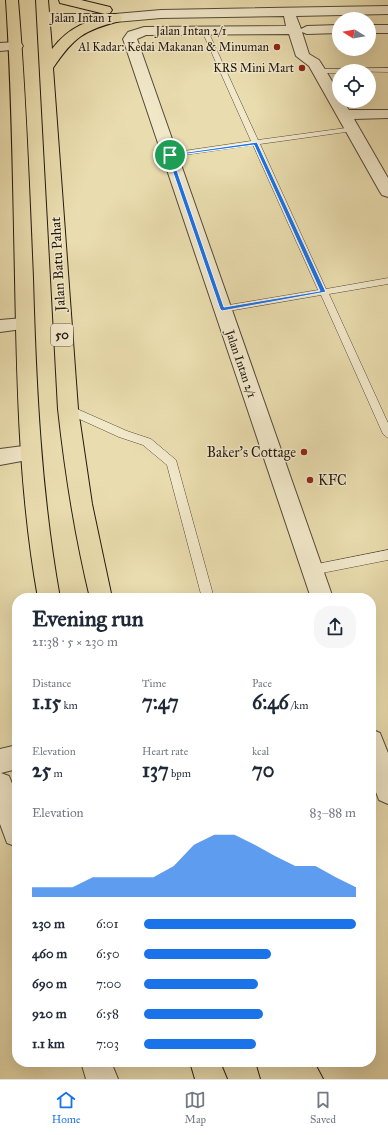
<!DOCTYPE html>
<meta charset="utf-8">
<style>
:root{--surface:#fff;--page:#f6f6f7;--text:#1f2937;--muted:#747a83;--line:#e0e1e3;--accent:#1a73e8}
body{margin:0;font-family:"IM FELL Great Primer",serif;background:var(--page);color:var(--text);height:100vh;display:flex;flex-direction:column;font-size:15px;white-space:nowrap}
*{box-sizing:border-box;margin:0}
p{font-size:13px;color:var(--muted)}
.icon{flex:none;width:22px;height:22px;fill:none;stroke:currentColor;stroke-width:2;stroke-linecap:round;stroke-linejoin:round}
.map{position:relative;flex:1;overflow:hidden}
.sheet{position:absolute;left:12px;top:593px;width:364px;height:474px;display:flex;flex-direction:column;background:var(--surface);border-radius:16px;box-shadow:0 4px 16px #0002}
.sheet>*{flex:none}
.needle{width:26px;rotate:281deg}
.controls{position:absolute;left:332px;top:12px;display:grid;gap:8px}
.controls a{display:grid;place-items:center;width:44px;height:44px;border-radius:50%;background:var(--surface);box-shadow:0 4px 16px #0002;font-size:20px}
.pin{position:absolute;display:grid;place-items:center;width:34px;height:34px;color:#fff;margin:-17px;border:2px solid #fff;border-radius:50%;box-shadow:0 1px 4px #0007}
.round{display:grid;place-items:center;flex:none;width:42px;height:42px;border-radius:16px;background:var(--page)}
.overview{display:flex;align-items:center;justify-content:space-between;height:68px;padding:0 20px}
h1{font-size:22px;font-weight:700;line-height:30px}
.metrics{display:grid;grid-template-columns:repeat(3,1fr);gap:6px;height:68px;padding:4px 20px}
.metrics div{display:grid;align-content:center}
.metrics b{font-size:20px;font-weight:700}
.metrics small{font-size:11px;font-weight:400}
.metrics p{font-size:11px}
.chart{height:112px;padding:8px 20px}
.chart p{display:flex;justify-content:space-between}
.chart svg{width:100%;height:72px;margin-top:4px;fill:var(--accent);opacity:.7}
ul{padding:0 20px;list-style:none;font-size:13px}
li{display:grid;grid-template-columns:64px 48px 1fr;align-items:center;height:30px}
li i{height:10px;border-radius:5px;background:var(--accent)}
.menu{display:flex;justify-content:space-around;align-items:center;height:56px;border-top:1px solid var(--line);background:var(--surface);font-size:11px;color:var(--muted)}
.menu a{display:grid;justify-items:center;gap:2px}
.menu .on{color:var(--accent)}
.map>svg:first-child{display:block}
</style>
<div class="map">
<svg width="388" height="1079" viewBox="0 0 388 1079">
<rect width="100%" height="100%" fill="#e9dcae"/>
<filter id="stains"><feTurbulence type="fractalNoise" baseFrequency=".005" numOctaves="4"/><feColorMatrix values="0 0 0 0 .2 0 0 0 0 .09 0 0 0 0 .02 0 0 0 .5 -.17"/></filter>
<radialGradient id="worn" r=".72"><stop offset=".6" stop-color="#630" stop-opacity="0"/><stop offset="1" stop-color="#630" stop-opacity=".3"/></radialGradient>
<g fill="none" stroke-linecap="round" stroke-linejoin="round">
<defs>
<path id="lane" d="M 205,29 L 208,31 L 258,140 L 353,127 L 357,129 L 353,131 L 260,144 L 326,289 L 388,278 L 388,284 L 329,294 L 388,423 L 388,438 L 383,434 L 321,295 L 223,312 L 218,309 L 223,306 L 318,290 L 253,145 L 170,157 L 166,155 L 170,153 L 251,141 L 202,31 Z
M 388,68 L 388,72 L 339,71 L 339,73 L 319,73 L 315,71 L 319,69 Z
M 68,405 L 127,431 L 151,439 L 176,460 L 214,598 L 202,598 L 167,465 L 143,445 L 119,437 L 64,412 L 63,409 L 64,406 Z
M 388,550 L 388,560 L 312,575 L 308,573 L 306,570 L 308,567 L 312,565 Z"/>
<path id="street" d="M 388,6 L 388,14 L 296,16 L 301,29 L 307,26 L 339,25 L 339,33 L 307,34 L 302,32 L 309,54 L 319,60 L 326,71 L 339,93 L 339,101 L 343,101 L 349,110 L 388,110 L 388,118 L 354,119 L 388,178 L 388,197 L 382,195 L 380,192 L 309,66 L 296,56 L 289,34 L 146,35 L 137,39 L 333,598 L 311,598 L 123,39 L 128,32 L 144,27 L 286,26 L 284,16 L 161,18 L 115,22 L 44,22 L 39,21 L 37,18 L 39,15 L 44,14 L 115,14 L 161,10 Z
M 369,25 L 388,25 L 388,33 L 369,33 Z
M 16,42 L 21,43 L 23,46 L 21,49 L 0,51 L 0,43 Z
M 23,318 L 30,320 L 32,324 L 30,328 L 0,332 L 0,320 Z
M 31,445 L 38,448 L 41,453 L 38,458 L 0,465 L 0,449 Z
M 371,729 L 380,733 L 388,753 L 388,804 L 379,800 L 371,779 Z
M 17,745 L 17,769 L 1,773 L 9,776 L 17,796 L 17,847 L 7,843 L 0,824 L 0,749 Z
M 81,1062 L 111,1062 L 118,1079 L 86,1079 Z"/>
<path id="highway" d="M 6,0 L 18,0 C 26,93 29,185 33,278 C 36,385 41,493 60,598 L 38,598 C 19,493 17,385 15,278 C 13,185 12,93 6,0 Z
M 36,0 L 48,0 L 52,49 C 70,26 87,21 115,14 L 120,15 L 122,18 L 120,21 C 84,30 74,37 53,68 L 78,409 L 92,504 L 112,598 L 90,598 C 75,536 65,473 58,409 Z
M 59,0 L 81,0 L 110,7 L 112,10 L 110,13 L 105,14 L 60,3 Z
M 190,1062 L 220,1062 L 227,1079 L 195,1079 Z
M 256,1062 L 314,1062 L 323,1079 L 261,1079 Z"/>
</defs>
<use href="#lane" stroke="#544a38" stroke-width="1"/>
<use href="#street" stroke="#544a38" stroke-width="2"/>
<use href="#highway" stroke="#231a10" stroke-width="2"/>
<use href="#lane" fill="#f1e8ca" fill-rule="evenodd"/>
<use href="#street" fill="#f1e8ca" fill-rule="evenodd"/>
<use href="#highway" fill="#e9dcae" fill-rule="evenodd"/>
</g>
<path fill="#1a73e8" stroke="#fff" fill-rule="evenodd" d="M 257,142 L 326,292 L 222,311 L 220,309 L 167,155 ZM 254,145 L 320,291 L 224,307 L 172,156 Z"/>
<g fill="#8f2418" stroke="#f1e8ca" stroke-width="1.5">
<circle cx="277" cy="47" r="4"/>
<circle cx="302" cy="68" r="4"/>
<circle cx="304" cy="452" r="4"/>
<circle cx="310" cy="480" r="4"/>
</g>
<g text-anchor="middle" dominant-baseline="central" stroke-width="3" stroke-linejoin="round" paint-order="stroke">
<g font-size="12" fill="#231a10" stroke="#f1e8ca">
<text x="81" y="18">Jalan Intan 1</text>
<text x="191" y="31">Jalan Intan 2/1</text>
<text transform="translate(241 364) rotate(71)">Jalan Intan 2/1</text>
</g>
<g font-size="12" fill="#231a10" stroke="#f1e8ca" text-anchor="end">
<text x="269" y="47">Al Kadar: Kedai Makanan &amp; Minuman</text>
<text x="294" y="68">KRS Mini Mart</text>
</g>
<rect fill="#f1e8ca" stroke="#615848" stroke-width="1" x="51" y="324" width="22" height="22" rx="3"/>
<g font-size="13" font-weight="bold" fill="#231a10">
<text x="62" y="335">50</text>
</g>
<g font-size="14" fill="#231a10" stroke="#f1e8ca">
<text transform="translate(58 264) rotate(-93)">Jalan Batu Pahat</text>
</g>
<g font-size="14" fill="#231a10" stroke="#f1e8ca" text-anchor="end">
<text x="296" y="452">Baker's Cottage</text>
<text x="318" y="480" text-anchor="start">KFC</text>
</g>
</g>
<rect width="100%" height="100%" filter="url(#stains)"/>
<rect width="100%" height="100%" fill="url(#worn)"/>
</svg>
<div class="controls">
<a><svg class="needle" viewBox="-14 -14 28 28"><path d="M0-13l5 13h-10z" fill="#e53935"/><path d="M0 13l5-13h-10z" fill="#747a83"/></svg></a>
<a><svg class="icon" aria-label="locate" viewBox="0 0 24 24"><circle cx="12" cy="12" r="6"/><path d="M12 2v4M12 18v4M2 12h4M18 12h4"/></svg></a>
</div>
<div class="pin" style="left:170px;top:155px;background:#1e9e55"><svg class="icon" aria-label="arrive" viewBox="0 0 24 24"><path d="M6 21V4h12l-3 4 3 4H6"/></svg></div>
<section class="sheet">
<div class="overview"><div><h1>Evening run</h1><p>21:38 · 5 × 230 m</p></div><a class="round"><svg class="icon" aria-label="share" viewBox="0 0 24 24"><path d="M12 15V3M7 8l5-5 5 5M5 13v7h14v-7"/></svg></a></div>
<div class="metrics">
<div><p>Distance</p><b>1.15<small> km</small></b></div>
<div><p>Time</p><b>7:47</b></div>
<div><p>Pace</p><b>6:46<small> /km</small></b></div>
</div>
<div class="metrics">
<div><p>Elevation</p><b>25<small> m</small></b></div>
<div><p>Heart rate</p><b>137<small> bpm</small></b></div>
<div><p>kcal</p><b>70</b></div>
</div>
<div class="chart"><p><span>Elevation</span>83–88 m</p>
<svg viewBox="0 0 160 44" preserveAspectRatio="none"><path d="M0 44V38L10 38L20 38L30 32L40 32L50 32L60 32L70 25L80 12L90 6L100 6L110 12L120 19L130 25L140 25L150 32L160 38V44z"/></svg>
</div>
<ul>
<li><b>230 m</b>6:01<i style="width:100%"></i></li>
<li><b>460 m</b>6:50<i style="width:60%"></i></li>
<li><b>690 m</b>7:00<i style="width:54%"></i></li>
<li><b>920 m</b>6:58<i style="width:56%"></i></li>
<li><b>1.1 km</b>7:03<i style="width:53%"></i></li>
</ul>
</section>
</div>
<nav class="menu">
<a class="on"><svg class="icon" aria-label="home" viewBox="0 0 24 24"><path d="M3 11l9-7 9 7M6 9v11h12V9"/></svg>Home</a>
<a><svg class="icon" aria-label="map" viewBox="0 0 24 24"><path d="M3 6l6-2 6 2 6-2v14l-6 2-6-2-6 2zM9 4v14M15 6v14"/></svg>Map</a>
<a><svg class="icon" aria-label="saved" viewBox="0 0 24 24"><path d="M7 4h10v16l-5-4-5 4z"/></svg>Saved</a>
</nav>
